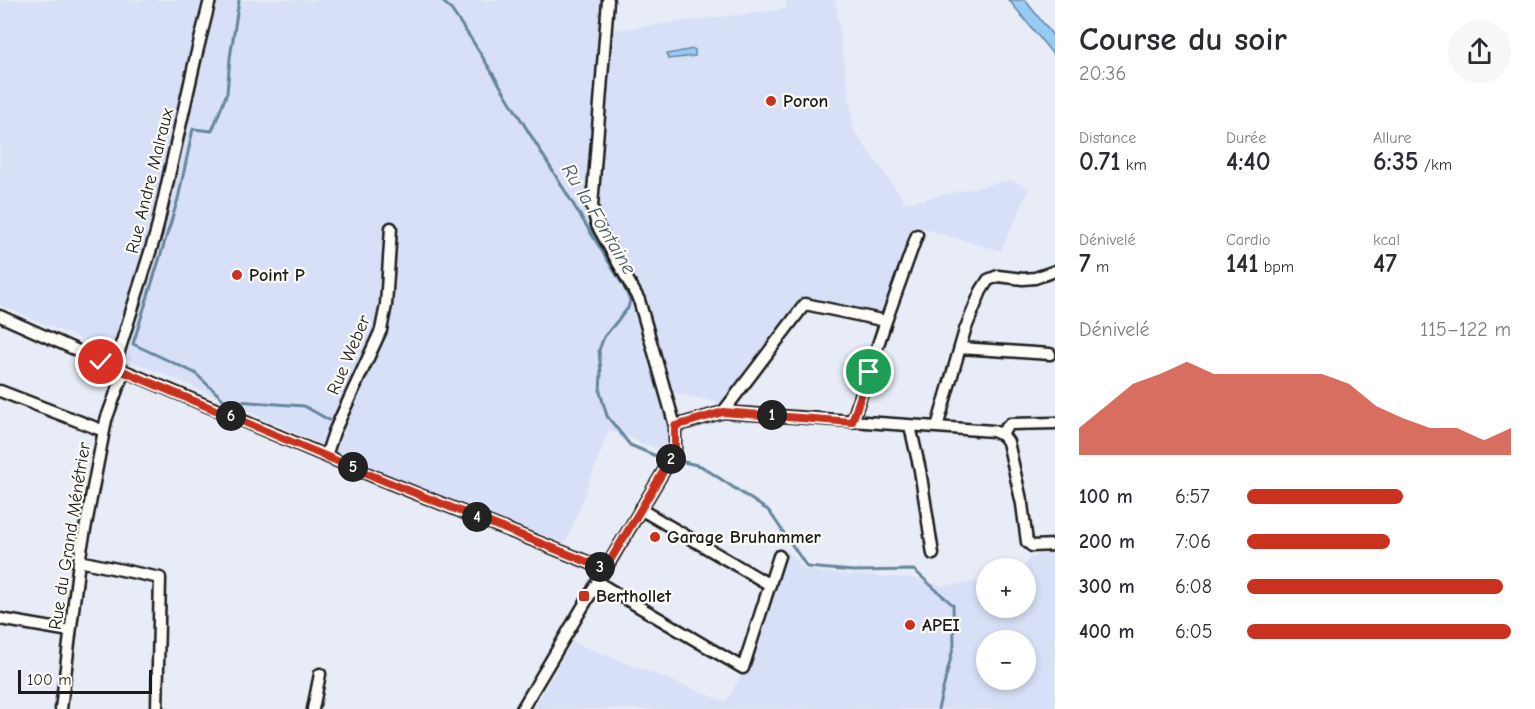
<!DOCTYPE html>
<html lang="fr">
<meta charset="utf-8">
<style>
:root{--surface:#fff;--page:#f7f7f7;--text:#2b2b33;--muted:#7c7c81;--accent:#c8321e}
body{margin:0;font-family:"Comic Neue",sans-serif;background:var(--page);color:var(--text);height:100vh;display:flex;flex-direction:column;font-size:22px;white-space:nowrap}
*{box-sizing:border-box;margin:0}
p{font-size:20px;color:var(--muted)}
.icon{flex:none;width:33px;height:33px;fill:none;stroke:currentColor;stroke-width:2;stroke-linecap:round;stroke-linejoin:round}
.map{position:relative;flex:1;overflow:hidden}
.sheet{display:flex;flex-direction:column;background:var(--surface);width:480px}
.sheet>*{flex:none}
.buttons{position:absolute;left:976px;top:558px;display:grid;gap:12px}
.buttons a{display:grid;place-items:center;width:60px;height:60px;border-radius:50%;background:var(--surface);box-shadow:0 3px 9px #0003;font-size:30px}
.scale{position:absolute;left:18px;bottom:15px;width:134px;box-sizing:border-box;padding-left:6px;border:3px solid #1c1c1c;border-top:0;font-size:16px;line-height:21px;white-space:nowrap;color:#1c1c1c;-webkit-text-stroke:4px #fdfcf7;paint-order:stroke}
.pin{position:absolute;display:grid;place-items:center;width:51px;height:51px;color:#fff;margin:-26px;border:3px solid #fff;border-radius:50%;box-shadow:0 2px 6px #0007}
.km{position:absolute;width:30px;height:30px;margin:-15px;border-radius:50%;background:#222;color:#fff;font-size:16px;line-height:30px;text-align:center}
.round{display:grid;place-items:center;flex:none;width:63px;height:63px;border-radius:32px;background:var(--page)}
.head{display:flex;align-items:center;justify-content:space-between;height:102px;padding:0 24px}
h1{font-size:33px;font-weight:700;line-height:45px}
.stats{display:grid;grid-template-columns:repeat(3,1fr);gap:9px;height:102px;padding:6px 24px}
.stats div{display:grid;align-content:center}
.stats b{font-size:26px;font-weight:700}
.stats small{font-size:16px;font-weight:400}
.stats p{font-size:16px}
.chart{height:168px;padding:12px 24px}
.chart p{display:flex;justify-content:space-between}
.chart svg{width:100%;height:108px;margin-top:6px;fill:var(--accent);opacity:.7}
ul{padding:0 24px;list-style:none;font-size:20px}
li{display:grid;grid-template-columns:96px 72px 1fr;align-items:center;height:45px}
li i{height:15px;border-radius:8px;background:var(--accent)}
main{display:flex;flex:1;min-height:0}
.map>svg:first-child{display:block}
</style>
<main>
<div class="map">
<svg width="1055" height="709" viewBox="0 0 1055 709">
<rect width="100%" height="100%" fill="#e7ecf6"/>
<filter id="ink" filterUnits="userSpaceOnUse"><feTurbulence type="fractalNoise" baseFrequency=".0167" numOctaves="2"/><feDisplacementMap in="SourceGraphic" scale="12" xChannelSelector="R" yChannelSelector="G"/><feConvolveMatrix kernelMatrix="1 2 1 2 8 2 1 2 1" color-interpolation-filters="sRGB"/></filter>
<g filter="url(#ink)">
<path fill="#d7e0f6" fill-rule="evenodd" d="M 0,0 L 603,0 L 599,28 L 616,30 L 786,9 L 786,1 L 835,0 L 854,131 L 906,203 L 1011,180 L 1029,189 L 1001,251 L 914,226 L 884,313 L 801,296 L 721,403 L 674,393 L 662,397 L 670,434 L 667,452 L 609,430 L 566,543 L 480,514 L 454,503 L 347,457 L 217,397 L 0,305 Z
M 786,549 L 805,570 L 841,574 L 912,578 L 943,586 L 987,581 L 987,608 L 1026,608 L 1026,568 L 1024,568 L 1029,558 L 1051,552 L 1053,560 L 1055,560 L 1055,709 L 533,709 L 572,642 L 726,702 L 740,677 L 749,665 L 764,631 L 765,617 L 768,618 L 769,615 L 767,614 ZM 987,640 L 1026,640 L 1026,680 L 987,680 Z"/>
<path fill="#96cbf4" stroke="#65859e" stroke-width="1.5" d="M 1009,0 L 1025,0 L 1055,38 L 1055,57 Z
M 693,49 L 695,50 L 695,56 L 668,59 L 667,54 Z"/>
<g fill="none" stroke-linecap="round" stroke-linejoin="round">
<path stroke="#65859e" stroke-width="3" d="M 239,0 L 230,58 L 227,93 L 212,131 L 193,129 L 178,199 L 133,344 L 195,373 L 224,400 L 304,406 L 329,420
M 441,0 L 450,8 L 472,40 L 623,285 L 630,300 L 628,308 L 604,337 L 599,350 L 601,373 L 600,392 L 607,416 L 630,445 L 656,456 L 668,459
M 675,460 L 701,466 L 769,511 L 807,567 L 853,571 L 914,570 L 953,605 L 954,645 L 938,709"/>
<defs>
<path id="minor" d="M 0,316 L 101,361 L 380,479 L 605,569
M 886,321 L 917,235
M 960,348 L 1050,354
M 114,367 L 156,233 L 196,56 L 210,0
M 0,391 L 104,431
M 723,412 L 805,304 L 886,321 L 852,422
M 675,426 L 723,412 L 993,431 L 1003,435 L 1008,442 L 1022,504 L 1027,542 L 1032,546 L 1055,545
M 910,426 L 920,470 L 933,554
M 937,427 L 965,330 L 981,291 L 988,280 L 998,276 L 1023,279 L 1035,278 L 1055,271
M 1000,434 L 1010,424 L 1055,423
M 326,456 L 334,432 L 381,330 L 386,305 L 391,228
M 640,509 L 770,585
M 79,561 L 160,578 L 157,709
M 597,582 L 743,668 L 779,556
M 0,619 L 70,631
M 61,709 L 79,561 L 106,420 L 124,371
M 313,709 L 320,674
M 522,709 L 675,452 L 675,426 L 639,300 L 597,225 L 592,206 L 608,0"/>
</defs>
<use href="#minor" stroke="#1c1c1c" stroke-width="15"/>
<use href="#minor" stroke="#fdfcf7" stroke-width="10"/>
</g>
</g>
<g fill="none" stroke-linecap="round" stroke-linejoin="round" filter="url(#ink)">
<defs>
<path id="route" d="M 101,362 L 380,479 L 605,569 L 675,452 L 675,426 L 723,412 L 852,422 L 869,372"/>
</defs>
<use href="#route" stroke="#fff" stroke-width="12"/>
<use href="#route" stroke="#c8321e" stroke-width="8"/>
</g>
<g fill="#c8321e" stroke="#fdfcf7" stroke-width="2">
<circle cx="771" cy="101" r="6"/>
<circle cx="237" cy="275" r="6"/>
<circle cx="655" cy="537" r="6"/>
<rect x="578" y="590" width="12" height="12" rx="3"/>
<circle cx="910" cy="625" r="6"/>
</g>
<g text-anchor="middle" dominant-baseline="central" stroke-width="4.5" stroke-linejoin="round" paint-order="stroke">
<g font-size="18" font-weight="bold" fill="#1c1c1c" stroke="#fdfcf7" text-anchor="start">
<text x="783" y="101">Poron</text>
<text x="249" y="275">Point P</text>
<text x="667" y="537">Garage Bruhammer</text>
<text x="596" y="596">Berthollet</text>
<text x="922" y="625">APEI</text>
</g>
<g font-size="18" fill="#1c1c1c" stroke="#fdfcf7">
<text transform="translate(150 181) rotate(-76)">Rue Andre Malraux</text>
<text transform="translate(349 355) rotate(-67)">Rue Weber</text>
<text transform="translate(70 536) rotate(-81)">Rue du Grand Ménétrier</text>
</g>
<g font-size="20" font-style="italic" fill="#475968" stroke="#fdfcf7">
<text transform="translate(599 219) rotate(59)">Ru la Fontaine</text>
</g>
</g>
</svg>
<div class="buttons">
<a>+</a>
<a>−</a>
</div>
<div class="scale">100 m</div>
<div class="pin" style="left:869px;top:372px;background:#1e9e55"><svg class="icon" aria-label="arrive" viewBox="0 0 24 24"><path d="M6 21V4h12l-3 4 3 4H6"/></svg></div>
<div class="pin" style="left:101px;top:362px;background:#d93025"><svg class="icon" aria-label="check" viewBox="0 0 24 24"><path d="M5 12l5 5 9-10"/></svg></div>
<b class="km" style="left:772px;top:415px">1</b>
<b class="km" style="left:671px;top:459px">2</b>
<b class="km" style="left:600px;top:567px">3</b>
<b class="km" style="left:477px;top:517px">4</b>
<b class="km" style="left:353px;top:467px">5</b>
<b class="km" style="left:231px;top:416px">6</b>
</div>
<section class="sheet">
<div class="head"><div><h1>Course du soir</h1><p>20:36</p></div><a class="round"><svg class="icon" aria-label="share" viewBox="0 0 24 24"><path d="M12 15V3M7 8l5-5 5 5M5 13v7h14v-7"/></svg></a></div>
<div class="stats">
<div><p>Distance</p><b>0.71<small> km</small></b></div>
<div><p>Durée</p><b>4:40</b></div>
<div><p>Allure</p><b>6:35<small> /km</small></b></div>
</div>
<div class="stats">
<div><p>Dénivelé</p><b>7<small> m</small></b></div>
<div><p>Cardio</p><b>141<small> bpm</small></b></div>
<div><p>kcal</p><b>47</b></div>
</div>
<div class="chart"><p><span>Dénivelé</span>115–122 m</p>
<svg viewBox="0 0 160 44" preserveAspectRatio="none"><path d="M0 44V33L10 24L20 15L30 11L40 6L50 11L60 11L70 11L80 11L90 11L100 15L110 24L120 29L130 33L140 33L150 38L160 33V44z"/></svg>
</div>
<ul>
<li><b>100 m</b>6:57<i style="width:59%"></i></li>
<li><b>200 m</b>7:06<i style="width:54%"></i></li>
<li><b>300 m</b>6:08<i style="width:97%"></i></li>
<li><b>400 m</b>6:05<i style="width:100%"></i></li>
</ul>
</section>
</main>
